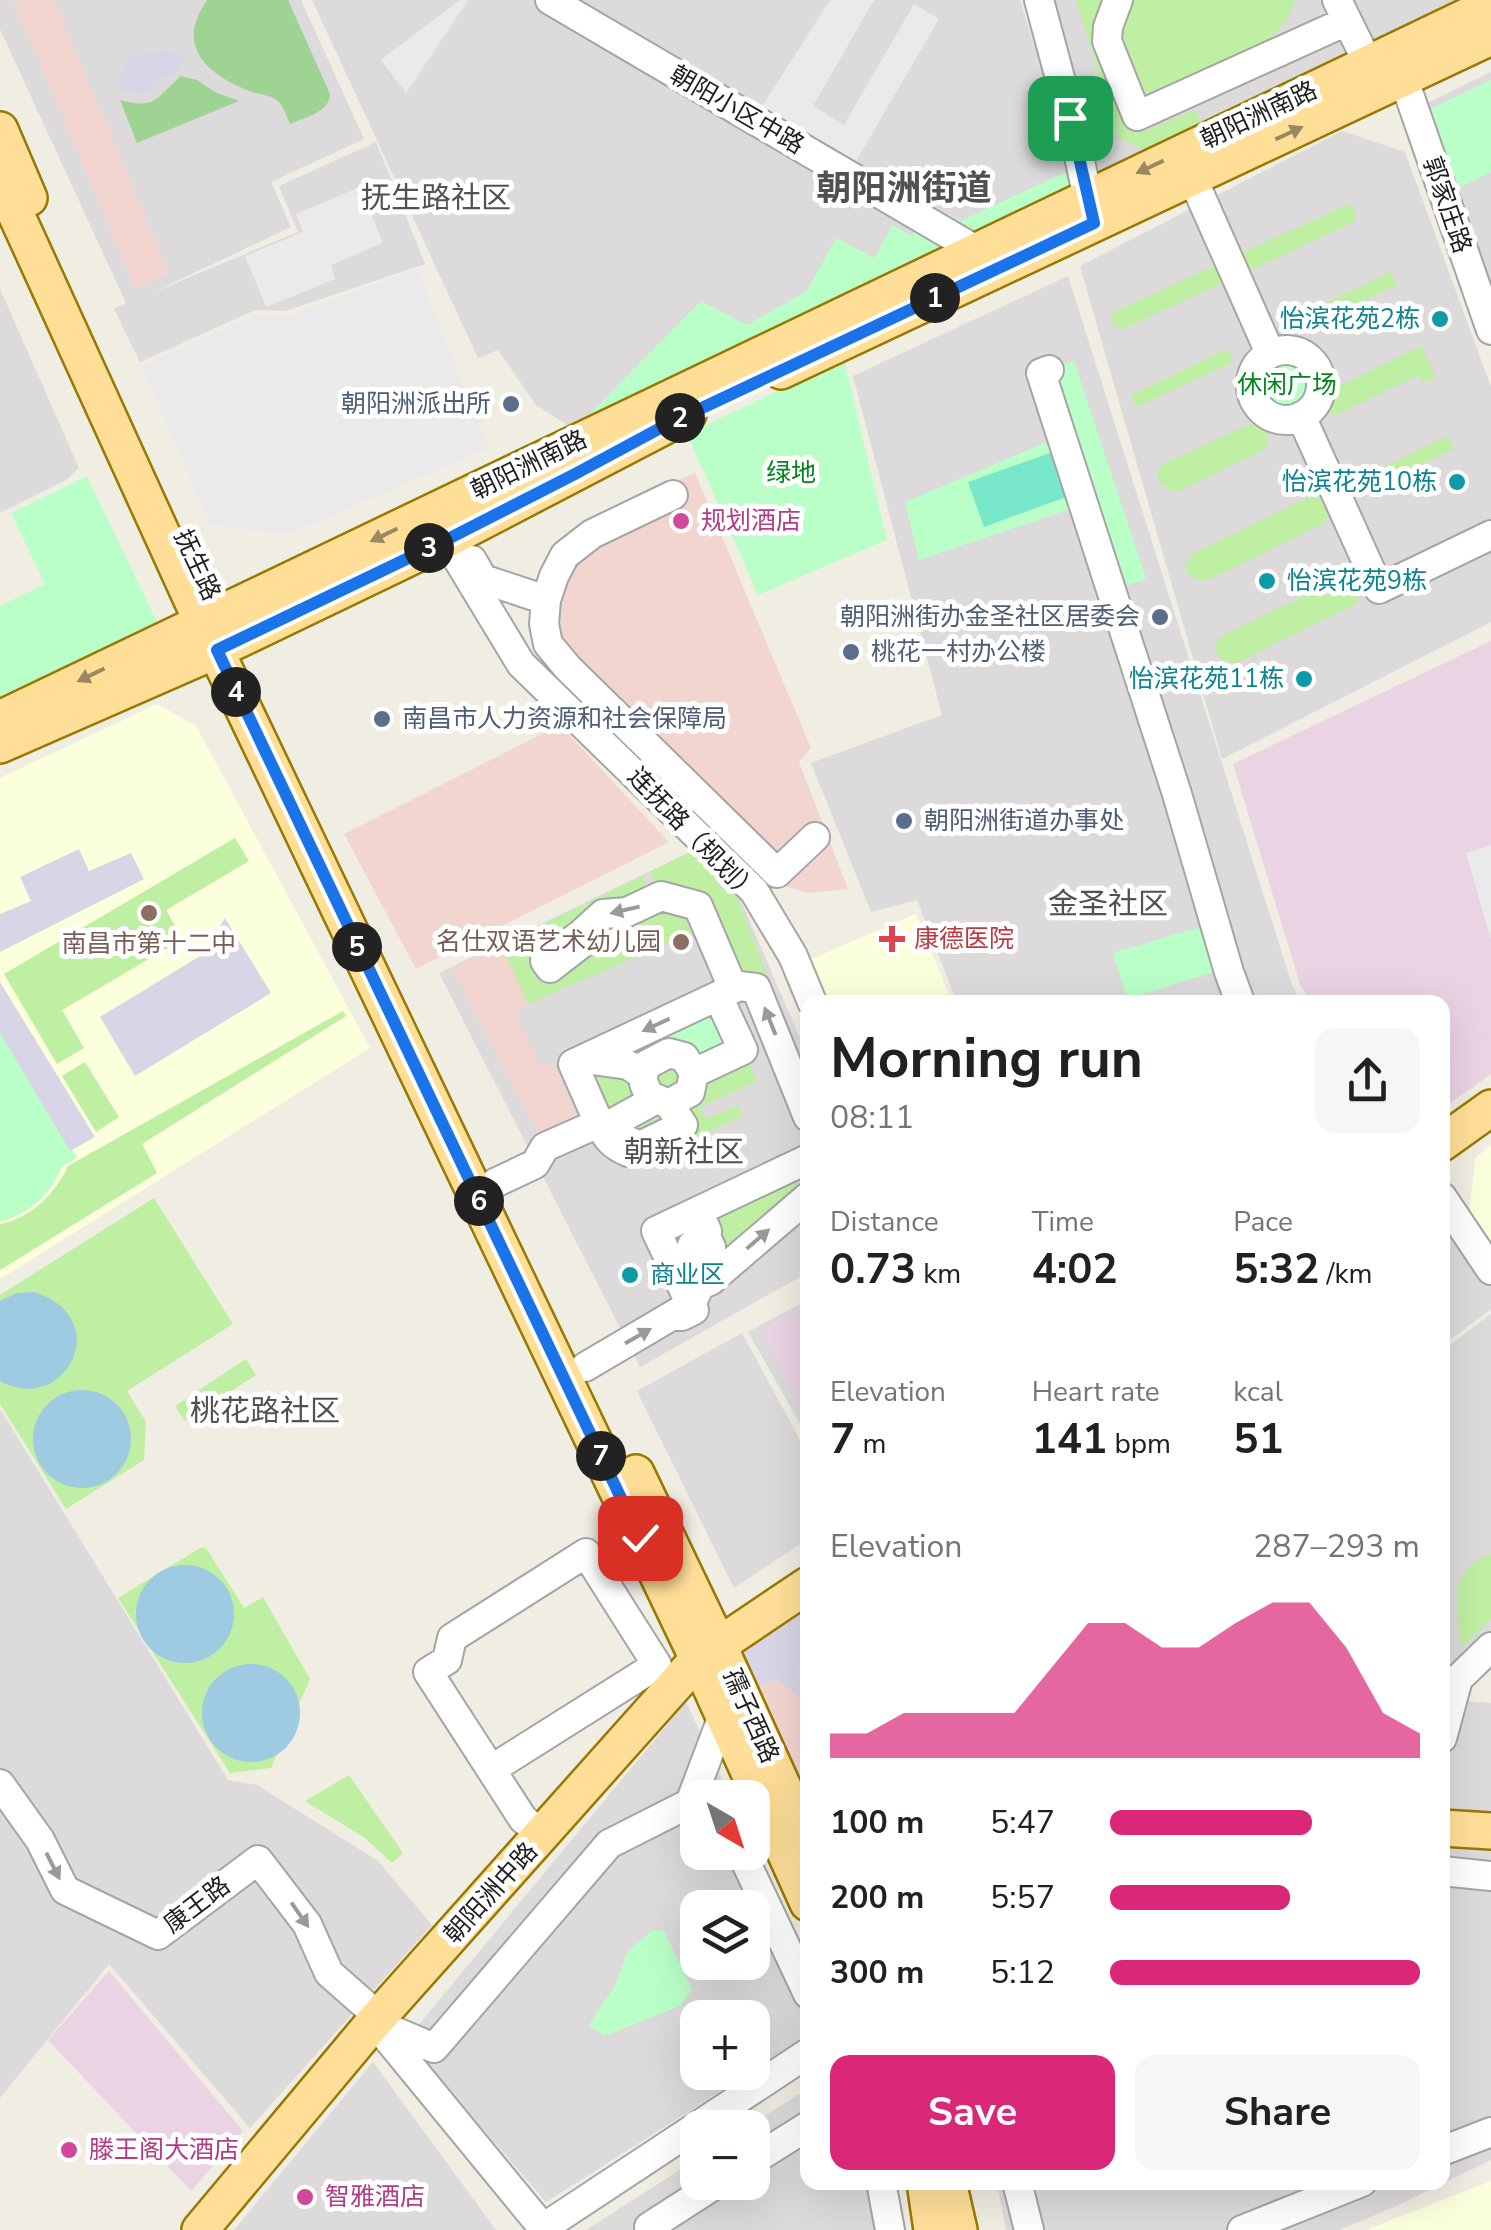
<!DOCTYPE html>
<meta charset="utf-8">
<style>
:root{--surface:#fff;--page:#f6f6f6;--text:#202124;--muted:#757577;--accent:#db2777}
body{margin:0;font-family:"Nunito Sans","Noto Sans SC",sans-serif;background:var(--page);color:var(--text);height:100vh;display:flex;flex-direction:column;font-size:38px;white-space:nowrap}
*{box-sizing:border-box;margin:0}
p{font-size:32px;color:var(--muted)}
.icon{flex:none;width:55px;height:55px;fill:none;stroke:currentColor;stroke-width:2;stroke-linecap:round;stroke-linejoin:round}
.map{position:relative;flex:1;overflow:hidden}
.details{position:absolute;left:800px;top:995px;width:650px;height:1195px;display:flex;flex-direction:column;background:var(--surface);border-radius:20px;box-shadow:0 10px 40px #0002}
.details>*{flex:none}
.needle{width:65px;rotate:141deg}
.buttons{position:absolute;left:680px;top:1780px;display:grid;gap:20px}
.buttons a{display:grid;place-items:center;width:90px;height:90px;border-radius:20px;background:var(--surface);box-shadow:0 10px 40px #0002;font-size:50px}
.pin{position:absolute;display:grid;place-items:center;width:85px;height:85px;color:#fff;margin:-42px;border-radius:20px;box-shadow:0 5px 15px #0006}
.km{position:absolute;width:50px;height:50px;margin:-25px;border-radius:50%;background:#222;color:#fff;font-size:28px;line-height:50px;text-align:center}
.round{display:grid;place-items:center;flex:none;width:105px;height:105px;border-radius:20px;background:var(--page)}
.overview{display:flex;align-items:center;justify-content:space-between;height:170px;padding:0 30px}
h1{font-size:55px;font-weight:700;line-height:75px}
.metrics{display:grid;grid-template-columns:repeat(3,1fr);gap:15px;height:170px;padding:10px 30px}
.metrics div{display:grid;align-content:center}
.metrics b{font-size:42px;font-weight:700}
.metrics small{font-size:28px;font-weight:400}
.metrics p{font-size:28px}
.chart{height:280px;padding:20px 30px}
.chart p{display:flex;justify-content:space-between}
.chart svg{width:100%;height:180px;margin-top:10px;fill:var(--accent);opacity:.7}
.button{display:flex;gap:20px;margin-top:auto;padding:20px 30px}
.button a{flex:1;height:115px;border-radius:20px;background:var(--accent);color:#fff;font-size:40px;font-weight:700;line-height:115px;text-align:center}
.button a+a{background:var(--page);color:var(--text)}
ul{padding:0 30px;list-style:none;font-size:32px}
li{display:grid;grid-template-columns:160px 120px 1fr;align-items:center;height:75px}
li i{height:25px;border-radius:12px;background:var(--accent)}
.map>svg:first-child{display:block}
</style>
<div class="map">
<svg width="1491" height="2230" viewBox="0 0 1491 2230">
<rect width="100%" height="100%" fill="#f0ede2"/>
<path fill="#dcdada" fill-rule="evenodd" d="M 0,0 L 301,0 L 364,139 L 271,182 L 291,227 L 147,295 L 298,232 L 279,186 L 376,142 L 425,264 L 285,311 L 255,310 L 140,362 L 114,309 L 126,303 L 0,29 Z
M 312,0 L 1020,0 L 1082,196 L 582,434 L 536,405 L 498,350 L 478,358 Z
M 1050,0 L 1457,0 L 1100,173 Z
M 1491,72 L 1491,297 L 1419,107 Z
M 1342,131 L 1405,152 L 1491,387 L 1491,622 L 1222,759 L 1080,266 Z
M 1068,276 L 1292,985 L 1301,1002 L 957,1002 L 917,900 L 871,912 L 811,763 L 942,715 L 853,376 Z
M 0,289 L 79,468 L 66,480 L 0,513 Z
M 715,840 L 807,1055 L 807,1273 L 640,1367 L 439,973 Z
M 1442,1218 L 1491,1285 L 1491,1309 L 1443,1345 Z
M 807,1300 L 807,1436 L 748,1332 Z
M 1491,1314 L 1491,1631 L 1451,1669 L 1443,1669 L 1442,1351 Z
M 742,1333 L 807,1453 L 808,1539 L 734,1588 L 637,1391 Z
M 0,1409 L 228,1780 L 257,1785 L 378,1861 L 432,1925 L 250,2128 L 109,1964 L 0,2098 Z
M 1446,1700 L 1491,1703 L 1491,1825 L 1443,1822 L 1442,1715 Z
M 686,1702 L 730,1797 L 698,1798 L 698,1852 L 752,1852 L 807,1965 L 807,2035 L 753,2070 L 752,2018 L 698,2018 L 698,2072 L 749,2073 L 546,2202 L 406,2040 ZM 698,1908 L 752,1908 L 752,1962 L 698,1962 Z
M 1443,1848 L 1491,1851 L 1491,2160 L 1396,2206 L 1339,2230 L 1006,2230 L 997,2183 L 1442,2182 Z
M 373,2062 L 496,2230 L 234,2230 Z
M 807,2089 L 808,2182 L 889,2183 L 898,2230 L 586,2230 L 697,2159 L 698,2182 L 752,2182 L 752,2128 L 747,2127 Z"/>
<path fill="#f3d5d0" d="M 13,0 L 54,0 L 169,273 L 135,288 Z
M 695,473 L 811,748 L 799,762 L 848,889 L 808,893 L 790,888 L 767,877 L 548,668 L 532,640 L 531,616 L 537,577 L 553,556 L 590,520 Z
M 560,725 L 669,842 L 416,969 L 344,834 Z
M 501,945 L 528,1004 L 514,1011 L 541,1066 L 552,1062 L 584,1130 L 545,1147 L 452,969 Z
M 807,1594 L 807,1816 L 732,1645 Z"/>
<path fill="#ead3e3" d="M 1491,641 L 1491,1074 L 1443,1108 L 1442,1002 L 1311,1002 L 1300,984 L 1233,764 Z
M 807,1305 L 807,1419 L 761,1330 Z
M 109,1971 L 243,2131 L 191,2191 L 48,2040 Z"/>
<path fill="#fbffdc" d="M 157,704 L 196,726 L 370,1048 L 0,1279 L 0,778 Z
M 916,914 L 952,1002 L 818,1002 L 802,963 Z
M 1491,1145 L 1491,1242 L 1469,1214 L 1475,1158 Z
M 1491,2181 L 1491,2230 L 1367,2230 L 1386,2222 Z"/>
<path fill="#bfefa3" d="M 1076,0 L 1110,0 L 1100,39 L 1140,133 L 1195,110 L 1201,124 L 1143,149 L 1118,137 Z
M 1125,0 L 1295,0 L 1289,16 L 1271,38 L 1157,95 C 1129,93 1122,61 1110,39 Z
M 1349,204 L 1354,209 L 1356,219 L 1352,223 L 1249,271 L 1239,254 Z
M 1220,263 L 1227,281 L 1123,329 L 1114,326 L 1111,320 L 1114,312 Z
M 1391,272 L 1397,285 L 1301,330 L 1295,318 Z
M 1421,346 L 1436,377 L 1423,383 L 1419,375 L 1336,415 L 1324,411 L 1322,398 L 1326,393 Z
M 1227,349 L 1233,362 L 1137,407 L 1131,395 Z
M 1250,424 L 1261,426 L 1267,432 L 1267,444 L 1262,451 L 1178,491 L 1170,491 L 1159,482 L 1157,473 L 1161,465 Z
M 1448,436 L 1454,449 L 1359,494 L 1353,482 Z
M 1311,496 C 1324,498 1329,504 1328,517 L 1321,525 L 1206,581 C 1194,579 1187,577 1185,564 L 1192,554 Z
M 1340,579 L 1353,583 L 1357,589 L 1358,600 L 1350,607 L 1236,663 C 1224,662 1217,659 1215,647 L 1221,636 Z
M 235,838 L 249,861 L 166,910 L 183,939 L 62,1010 L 84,1048 L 57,1064 L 4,974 Z
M 715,840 L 769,980 L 739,986 L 719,996 L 757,1081 L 700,1107 L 706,1119 L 738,1105 L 743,1116 L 636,1166 L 609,1126 L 579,1062 L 724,985 L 700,929 L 528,1004 L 501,945 L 642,876 L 653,899 L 661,895 L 649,872 Z
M 343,1011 L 346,1016 L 142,1144 L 157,1173 L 0,1270 L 0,1224 C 31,1218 55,1194 68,1166 Z
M 85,1062 L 119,1117 L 96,1132 L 62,1076 Z
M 807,1166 L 807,1197 L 692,1287 L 660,1239 Z
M 154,1198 L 233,1324 L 127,1391 L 146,1422 L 144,1460 L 66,1509 L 0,1404 L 0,1295 Z
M 246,1359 L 256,1375 L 185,1421 L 175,1406 Z
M 200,1548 L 206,1548 L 244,1608 L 263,1597 L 310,1679 L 271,1768 L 230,1773 L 118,1598 Z
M 1491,1554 L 1491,1619 L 1461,1648 C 1458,1612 1445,1568 1491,1554 Z
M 349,1775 L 403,1853 L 392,1863 L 365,1838 L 305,1801 Z"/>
<path fill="#9ed393" d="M 207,0 L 288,0 L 330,94 C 329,113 305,117 290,124 C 287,118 284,107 279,102 C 272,95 258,94 249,91 C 206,74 175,46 207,0 Z
M 181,76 L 197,80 L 215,92 L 239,101 L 137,143 L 120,100 C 156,110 156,98 181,76 Z"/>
<path fill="#baffc8" d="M 1491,80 L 1491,172 L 1456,189 L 1426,111 Z
M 1070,170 L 1080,193 L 576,428 L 701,301 L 747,325 L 807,291 L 836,238 L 875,258 L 892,225 L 913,236 L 930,205 L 961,221 Z
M1257 385a29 29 0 1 1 58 0a29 29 0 1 1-58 0Z
M 844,359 L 887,540 L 758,595 L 687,434 Z
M 1074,361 L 1146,579 L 1126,585 L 1054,367 Z
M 1057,438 L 1079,506 L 919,560 L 905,502 Z
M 87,476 L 157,622 L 0,698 L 0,606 L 45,584 L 11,513 Z
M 1207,925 L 1221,970 L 1127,999 L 1113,953 Z
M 718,996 L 743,1050 L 694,1073 L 608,1064 Z
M 0,1020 L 77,1158 L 62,1166 C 52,1193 29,1215 0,1221 Z
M 653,1930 L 664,1931 L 692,1989 L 680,2006 L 605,2036 L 589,2025 L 614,1987 L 628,1951 Z"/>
<path fill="#78e7ca" d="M 1053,452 L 1069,496 L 984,527 L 968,482 Z"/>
<path fill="#eaeaea" d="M 460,0 L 468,0 L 406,93 L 381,60 Z
M 830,0 L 874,0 L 813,106 L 844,125 L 914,4 L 939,19 L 848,175 L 754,119 Z
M 360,187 L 383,243 L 331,265 L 335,279 L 266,307 L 245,256 L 303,232 L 296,214 Z
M 417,269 L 488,448 L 289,534 L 210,525 L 142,366 L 253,315 L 287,316 Z
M 1491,845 L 1491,940 L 1466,853 Z"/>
<path fill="#d8d6e6" d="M 165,49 L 184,58 L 175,73 L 156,81 L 147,95 L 122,90 L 119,83 L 129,54 L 142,56 Z
M 79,849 L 89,871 L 131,853 L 144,879 L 0,952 L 0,914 L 31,901 L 20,877 Z
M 225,918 L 271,993 L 135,1076 L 100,1017 L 205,953 L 214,944 L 218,929 Z
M 0,982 L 95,1137 L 70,1151 L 0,1033 Z
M 807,1611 L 807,1657 L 802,1661 L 798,1675 L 807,1673 L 807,1703 L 775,1678 L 743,1699 L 727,1664 Z"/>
<path fill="#9ecae2" d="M 34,1292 C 116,1317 66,1417 0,1381 L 0,1301 L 17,1293 Z
M33 1439a49 49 0 1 1 98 0a49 49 0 1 1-98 0Z
M136 1614a49 49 0 1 1 98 0a49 49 0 1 1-98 0Z
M202 1713a49 49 0 1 1 98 0a49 49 0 1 1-98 0Z"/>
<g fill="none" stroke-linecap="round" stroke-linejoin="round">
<defs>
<path id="minor" d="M 550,0 L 976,250
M 1039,0 L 1071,119 L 1092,217
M 1118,0 L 1108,27 L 1107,41 L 1137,116 L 1347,21
M 1337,0 L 1368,63
M 1404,80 L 1491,330
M 1192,177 L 1270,353
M1251 385a35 35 0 1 1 70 0a35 35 0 1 1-70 0Z
M 1049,370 L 1041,373 L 1177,794 L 1229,972 L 1240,1002
M 1301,416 L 1379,589 L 1491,535
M 673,495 L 592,534 L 565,555 L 554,576 L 546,600 L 544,624 L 548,644 L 568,668 L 777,873 L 815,837
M 446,540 L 521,664 L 754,891 L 793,956 L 812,1002
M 472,560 L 483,579 L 546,600
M 580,935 L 545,961 L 550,968 L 581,944 L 580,935 L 603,914 L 627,912 L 661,896 L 698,906 L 733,988
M 585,1059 L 628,1065 L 643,1075 C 642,1085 649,1092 651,1102 L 602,1129
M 694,1073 L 743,1050 L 718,996
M 643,1075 L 646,1065 L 669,1053 L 684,1057 L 694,1073 L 690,1092 L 669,1104 L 650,1096
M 599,1123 C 607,1139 612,1145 628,1152 L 640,1146 L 602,1129
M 640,1146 L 683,1125 L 669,1104
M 495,1183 L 535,1164 L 545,1147 L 599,1123 L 573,1064 L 739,986 L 756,988 L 808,1117
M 1442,1197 L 1491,1270
M 701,1238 L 692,1245 L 697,1257 L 704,1258 L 710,1253 L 711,1247 L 708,1241 L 701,1238 L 707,1231 L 701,1218
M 691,1305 L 656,1231 L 808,1159
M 673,1316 L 682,1316 L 694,1310 L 691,1305 L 700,1285 L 710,1281 L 808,1197
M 585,1367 L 685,1308
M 1442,1738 L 1458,1679 L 1491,1647
M 492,1769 L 657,1665 L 586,1553 L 452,1638 L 447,1660 L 428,1672 L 523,1819 L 543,1835
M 0,1784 L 40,1840 L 65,1890 L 158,1935 L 258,1860 L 307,1924 L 329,1973 L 379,2017
M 741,1852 L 808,1994
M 1442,1871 L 1491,1876
M 374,2022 L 543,2228 L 808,2053
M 380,2025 L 434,2048 L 609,1844 L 690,1803 L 723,1716
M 1442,2151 L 1491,2132
M 752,2161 L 808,2126
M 881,2182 L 890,2230
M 1017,2182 L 1029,2230
M 649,2227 L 719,2182
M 1242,2230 L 1362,2182"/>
<path id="major" d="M 0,130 L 29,198
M 0,179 L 202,622 L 698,1659 L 808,1903
M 781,371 L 1491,37
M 0,719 L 1491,5
M 0,745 L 217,650 L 446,540 L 688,414
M 1442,1143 L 1491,1108
M 636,1473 L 718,1644 L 808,1842
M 1442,1828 L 1491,1831
M 925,2182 L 932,2230
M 948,2182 L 959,2230
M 200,2230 L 374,2022 L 698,1659 L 808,1585"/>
</defs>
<use href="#minor" stroke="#a5a5a5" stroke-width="32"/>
<use href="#major" stroke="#977800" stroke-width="40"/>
<use href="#minor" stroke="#fff" stroke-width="28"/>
<use href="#major" stroke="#ffdf98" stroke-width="35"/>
</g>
<defs><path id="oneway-solid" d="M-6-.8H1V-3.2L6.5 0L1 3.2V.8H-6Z" transform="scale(2.5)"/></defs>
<g fill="#9a8861">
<use href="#oneway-solid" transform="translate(1289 133) rotate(-25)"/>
<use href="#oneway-solid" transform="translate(1150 167) rotate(155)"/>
<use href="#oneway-solid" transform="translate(384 535) rotate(154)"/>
<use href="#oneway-solid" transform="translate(91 675) rotate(154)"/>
</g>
<g fill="#9a9a9a">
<use href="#oneway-solid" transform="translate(625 910) rotate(167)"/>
<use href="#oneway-solid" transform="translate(770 1021) rotate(-112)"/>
<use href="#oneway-solid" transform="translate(656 1025) rotate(155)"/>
<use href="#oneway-solid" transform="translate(758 1239) rotate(-41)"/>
<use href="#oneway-solid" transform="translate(638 1336) rotate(-30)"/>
<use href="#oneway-solid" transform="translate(53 1866) rotate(63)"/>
<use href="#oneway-solid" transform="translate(300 1915) rotate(55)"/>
</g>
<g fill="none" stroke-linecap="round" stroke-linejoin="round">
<defs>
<path id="route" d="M 640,1538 L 217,650 L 446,540 L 575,474 L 666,425 L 1094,223 L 1070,118"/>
</defs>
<use href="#route" stroke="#fff" stroke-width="20"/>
<use href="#route" stroke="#1a73e8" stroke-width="12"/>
</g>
<g fill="#0f9aa8" stroke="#fff" stroke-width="4">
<circle cx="1440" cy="319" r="10"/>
<circle cx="1457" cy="482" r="10"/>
<circle cx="1267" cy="581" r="10"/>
<circle cx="1304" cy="679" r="10"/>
<circle cx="630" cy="1275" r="10"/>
</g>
<g fill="#5c6f8a" stroke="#fff" stroke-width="4">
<circle cx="511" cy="404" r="10"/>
<circle cx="1160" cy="617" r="10"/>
<circle cx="851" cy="652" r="10"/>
<circle cx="382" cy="719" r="10"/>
<circle cx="904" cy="821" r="10"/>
</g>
<g fill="#d1479c" stroke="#fff" stroke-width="4">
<circle cx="681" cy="521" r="10"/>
<circle cx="69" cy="2150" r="10"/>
<circle cx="305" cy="2197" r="10"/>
</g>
<g fill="#8d6e63" stroke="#fff" stroke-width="4">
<circle cx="149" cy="913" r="10"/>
<circle cx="681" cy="942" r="10"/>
</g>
<path fill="#e0444e" stroke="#fff" stroke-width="4" d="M887 924h10v10h10v10h-10v10h-10v-10h-10v-10h10z"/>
<g text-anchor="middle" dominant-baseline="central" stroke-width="10" stroke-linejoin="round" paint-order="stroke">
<g font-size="25" fill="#1e1e1e" stroke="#fff">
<text transform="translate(737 110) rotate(30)">朝阳小区中路</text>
<text transform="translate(1259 115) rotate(-25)">朝阳洲南路</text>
<text transform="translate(1447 205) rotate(71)">郭家庄路</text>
<text transform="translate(529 465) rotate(-26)">朝阳洲南路</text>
<text transform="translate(197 565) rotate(65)">抚生路</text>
<text transform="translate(693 835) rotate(46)">连抚路（规划）</text>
<text transform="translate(751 1716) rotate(66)">孺子西路</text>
<text transform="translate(491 1893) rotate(-48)">朝阳洲中路</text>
<text transform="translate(197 1905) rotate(-37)">康王路</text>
</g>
<g font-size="25" fill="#0d838f" stroke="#fff" text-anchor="end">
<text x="1420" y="319">怡滨花苑2栋</text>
<text x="1437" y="482">怡滨花苑10栋</text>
<text x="1287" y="581" text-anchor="start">怡滨花苑9栋</text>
<text x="1284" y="679">怡滨花苑11栋</text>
<text x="650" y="1275" text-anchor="start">商业区</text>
</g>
<g font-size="25" fill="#01861c" stroke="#fff">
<text x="1287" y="385">休闲广场</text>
<text x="791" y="473">绿地</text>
</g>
<g font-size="25" fill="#4e5e75" stroke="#fff" text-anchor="start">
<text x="491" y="404" text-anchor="end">朝阳洲派出所</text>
<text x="1140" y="617" text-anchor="end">朝阳洲街办金圣社区居委会</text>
<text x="871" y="652">桃花一村办公楼</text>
<text x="402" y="719">南昌市人力资源和社会保障局</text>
<text x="924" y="821">朝阳洲街道办事处</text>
</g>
<g font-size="25" fill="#b23c85" stroke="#fff" text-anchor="start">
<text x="701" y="521">规划酒店</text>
<text x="89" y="2150">滕王阁大酒店</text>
<text x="325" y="2197">智雅酒店</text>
</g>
<g font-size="25" fill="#be3a42" stroke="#fff" text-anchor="start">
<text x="914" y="939">康德医院</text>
</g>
<g font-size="25" fill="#785e54" stroke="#fff" text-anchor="end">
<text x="661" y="942">名仕双语艺术幼儿园</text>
<text x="149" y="944" text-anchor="middle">南昌市第十二中</text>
</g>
<g font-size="30" fill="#515151" stroke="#fff">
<text x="436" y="198">抚生路社区</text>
<text x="1108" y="904">金圣社区</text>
<text x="684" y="1152">朝新社区</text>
<text x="265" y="1411">桃花路社区</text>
</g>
<g font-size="35" font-weight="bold" fill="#515151" stroke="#fff">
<text x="904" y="188">朝阳洲街道</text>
</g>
</g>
</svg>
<div class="buttons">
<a><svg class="needle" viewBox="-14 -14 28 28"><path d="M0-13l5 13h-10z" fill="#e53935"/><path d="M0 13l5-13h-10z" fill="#757577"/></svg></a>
<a><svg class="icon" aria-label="layers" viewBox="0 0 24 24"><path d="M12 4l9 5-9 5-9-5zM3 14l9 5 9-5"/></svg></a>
<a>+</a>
<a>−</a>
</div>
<div class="pin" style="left:1070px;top:118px;background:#1e9e55"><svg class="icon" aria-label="arrive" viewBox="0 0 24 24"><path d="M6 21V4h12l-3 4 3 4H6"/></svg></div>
<div class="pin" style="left:640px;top:1538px;background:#d93025"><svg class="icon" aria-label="check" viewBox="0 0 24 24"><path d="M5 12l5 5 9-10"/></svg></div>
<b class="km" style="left:935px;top:298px">1</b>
<b class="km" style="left:680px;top:418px">2</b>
<b class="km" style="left:429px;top:548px">3</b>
<b class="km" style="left:236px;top:692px">4</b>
<b class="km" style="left:357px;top:947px">5</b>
<b class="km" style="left:479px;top:1201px">6</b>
<b class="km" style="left:601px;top:1456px">7</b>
<section class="details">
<div class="overview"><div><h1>Morning run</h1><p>08:11</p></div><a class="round"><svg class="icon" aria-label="share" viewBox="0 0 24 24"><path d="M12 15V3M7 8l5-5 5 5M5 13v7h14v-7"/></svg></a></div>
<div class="metrics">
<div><p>Distance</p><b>0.73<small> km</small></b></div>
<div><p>Time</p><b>4:02</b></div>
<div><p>Pace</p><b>5:32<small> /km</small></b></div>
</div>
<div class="metrics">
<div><p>Elevation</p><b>7<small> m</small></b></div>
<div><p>Heart rate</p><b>141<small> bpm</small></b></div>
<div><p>kcal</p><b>51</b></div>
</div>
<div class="chart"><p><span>Elevation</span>287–293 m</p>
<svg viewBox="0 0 160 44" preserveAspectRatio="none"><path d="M0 44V38L10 38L20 33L30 33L40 33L50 33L60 22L70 11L80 11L90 17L100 17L110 11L120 6L130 6L140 17L150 33L160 38V44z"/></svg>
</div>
<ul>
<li><b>100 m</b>5:47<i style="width:65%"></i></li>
<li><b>200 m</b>5:57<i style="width:58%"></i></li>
<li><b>300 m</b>5:12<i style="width:100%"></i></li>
</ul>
<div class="button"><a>Save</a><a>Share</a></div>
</section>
</div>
